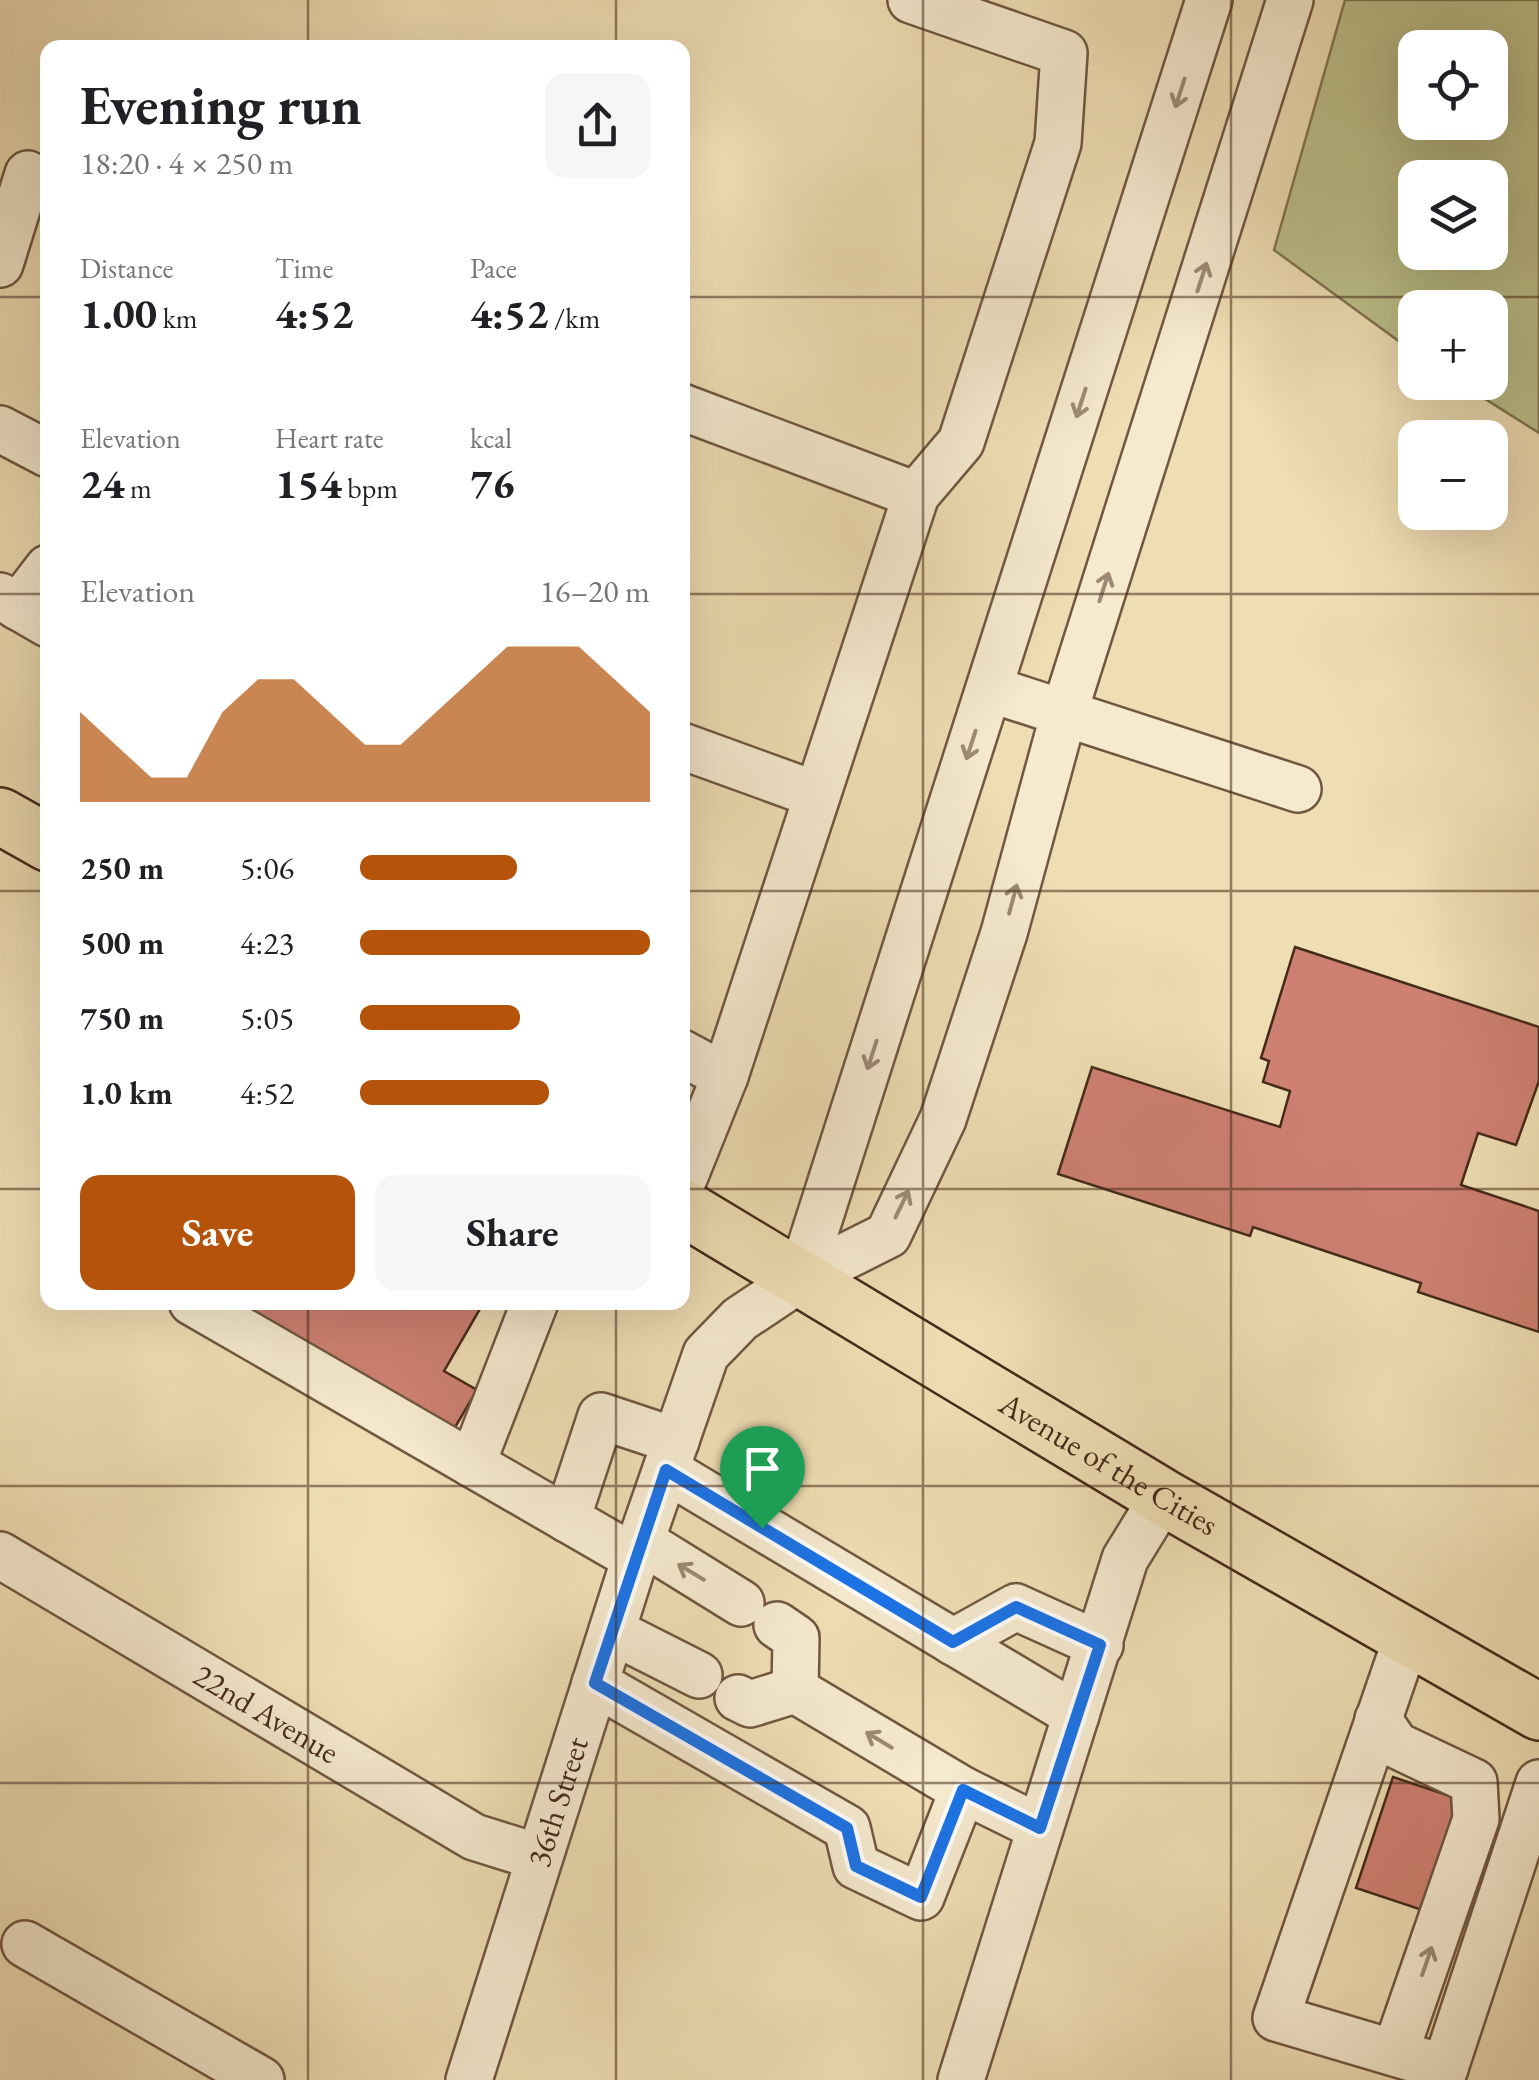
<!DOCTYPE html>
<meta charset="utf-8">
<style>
:root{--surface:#fff;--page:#f6f6f6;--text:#202124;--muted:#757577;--accent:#b45309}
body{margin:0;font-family:"EB Garamond",serif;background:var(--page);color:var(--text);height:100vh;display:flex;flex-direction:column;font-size:38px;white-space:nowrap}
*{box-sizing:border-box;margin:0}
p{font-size:32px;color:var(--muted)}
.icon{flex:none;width:55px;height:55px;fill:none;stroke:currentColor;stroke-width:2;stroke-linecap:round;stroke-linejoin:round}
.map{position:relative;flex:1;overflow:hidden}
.panel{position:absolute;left:40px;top:40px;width:650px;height:1270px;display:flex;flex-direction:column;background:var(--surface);border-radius:20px;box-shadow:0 10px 40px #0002}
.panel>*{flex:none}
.tools{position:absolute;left:1398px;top:30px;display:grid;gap:20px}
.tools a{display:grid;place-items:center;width:110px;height:110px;border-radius:20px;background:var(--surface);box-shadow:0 10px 40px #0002;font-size:50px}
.pin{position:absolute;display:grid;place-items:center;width:85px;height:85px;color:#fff;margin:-102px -42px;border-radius:50% 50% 50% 0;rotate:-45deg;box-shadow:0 0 10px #0007}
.pin .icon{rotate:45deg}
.round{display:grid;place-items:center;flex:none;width:105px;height:105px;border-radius:20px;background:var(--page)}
.head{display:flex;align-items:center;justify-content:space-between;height:170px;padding:0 40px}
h1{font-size:55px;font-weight:700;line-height:75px}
.metrics{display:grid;grid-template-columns:repeat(3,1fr);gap:15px;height:170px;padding:10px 40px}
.metrics div{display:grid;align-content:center}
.metrics b{font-size:42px;font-weight:700}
.metrics small{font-size:28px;font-weight:400}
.metrics p{font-size:28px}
.chart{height:280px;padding:20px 40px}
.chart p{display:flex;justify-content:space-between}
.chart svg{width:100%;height:180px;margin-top:10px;fill:var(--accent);opacity:.7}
.action{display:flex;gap:20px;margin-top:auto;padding:20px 40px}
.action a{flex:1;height:115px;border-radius:20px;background:var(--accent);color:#fff;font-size:40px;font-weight:700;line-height:115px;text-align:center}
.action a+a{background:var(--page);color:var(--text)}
ul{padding:0 40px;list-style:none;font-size:32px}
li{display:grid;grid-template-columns:160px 120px 1fr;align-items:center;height:75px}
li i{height:25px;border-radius:12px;background:var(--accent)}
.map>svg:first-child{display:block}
</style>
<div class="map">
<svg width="1539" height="2080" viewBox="0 0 1539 2080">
<rect width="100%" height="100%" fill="#efddb4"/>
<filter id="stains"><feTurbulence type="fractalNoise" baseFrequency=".002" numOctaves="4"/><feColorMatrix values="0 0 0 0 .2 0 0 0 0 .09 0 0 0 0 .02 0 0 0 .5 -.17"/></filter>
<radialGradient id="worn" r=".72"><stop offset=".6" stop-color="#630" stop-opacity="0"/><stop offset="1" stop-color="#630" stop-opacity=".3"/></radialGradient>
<path fill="#bcc08b" stroke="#807552" stroke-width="2.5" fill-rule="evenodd" d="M 1345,0 L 1539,0 L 1539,433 L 1460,383 L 1490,382 L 1490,308 L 1415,308 L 1415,353 L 1274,250 ZM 1415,48 L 1490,48 L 1490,122 L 1415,122 ZM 1415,178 L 1490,178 L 1490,252 L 1415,252 Z"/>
<path fill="#ce8072" stroke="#442a19" stroke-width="2.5" d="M 1295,947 L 1539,1027 L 1539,1081 L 1516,1145 L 1478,1133 L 1461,1185 L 1539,1211 L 1539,1332 L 1418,1292 L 1421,1283 L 1253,1227 L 1250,1236 L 1058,1174 L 1092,1067 L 1280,1127 L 1290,1091 L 1263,1082 L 1269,1061 L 1261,1058 Z
M 236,1302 L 484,1302 L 444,1371 L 477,1390 L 454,1429 Z
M 1393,1777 L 1459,1799 L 1422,1910 L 1356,1888 Z"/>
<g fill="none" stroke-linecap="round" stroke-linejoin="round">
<defs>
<g id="minor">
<path d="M 911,0 L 1064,53 L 1058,143 L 961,442 L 916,495"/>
<path d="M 0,264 L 28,174"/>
<path d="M 682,407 L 916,495 L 725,1076"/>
<path d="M 0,429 L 48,454"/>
<path d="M 0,596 L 48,624"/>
<path d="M 18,607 L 48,568"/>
<path d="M 990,689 L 1298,789"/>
<path d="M 682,746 L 817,795"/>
<path d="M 682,1053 L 725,1076 L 682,1183"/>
<path d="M 800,1279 L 1209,0"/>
<path d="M 192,1302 L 635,1558"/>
<path d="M 472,1464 L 535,1302"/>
<path d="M 666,1470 L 1076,1715"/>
<path d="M 567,1519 L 601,1416 L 676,1441"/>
<path d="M 641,1541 L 741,1603"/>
<path id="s1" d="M 0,1555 L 474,1837 L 538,1857"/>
<path d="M 777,1625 L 796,1638 L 795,1690"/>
<path d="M 612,1631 L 699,1675"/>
<path d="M 1407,1637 L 1276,2018 L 1445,2068"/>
<path d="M 953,1642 L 1016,1607 L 1100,1645"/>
<path d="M 595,1683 L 847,1828 L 856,1866 L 921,1897 L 963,1790"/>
<path d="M 738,1698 L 750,1704 L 795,1690 L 963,1790 L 1040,1828"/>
<path d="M 1378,1719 L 1396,1745 L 1474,1782 L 1476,1819 L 1395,2053"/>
<path d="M 25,1944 L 261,2080"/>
<path id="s2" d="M 469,2080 L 635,1558 L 706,1354 L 740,1319 L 800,1279 L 888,1235 L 943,1119 L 1004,933 L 1064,713 L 1290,0"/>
<path d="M 961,2080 L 1125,1559 L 1163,1497"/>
<path d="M 1441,2080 L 1539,1783"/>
</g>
<g id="major">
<path d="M 0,816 L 48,843"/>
<path id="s3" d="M 682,1207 L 1163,1497 L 1539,1712"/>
</g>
</defs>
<use href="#minor" stroke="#6f5740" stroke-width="50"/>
<use href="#major" stroke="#442a19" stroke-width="60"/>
<use href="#minor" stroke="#f5e9ce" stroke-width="45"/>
<use href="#major" stroke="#efddb4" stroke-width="55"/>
</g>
<defs><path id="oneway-shaft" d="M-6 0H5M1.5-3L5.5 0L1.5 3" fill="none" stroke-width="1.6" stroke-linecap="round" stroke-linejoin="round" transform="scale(2.5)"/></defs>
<g stroke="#9c8a74">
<use href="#oneway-shaft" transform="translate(1180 93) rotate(108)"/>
<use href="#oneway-shaft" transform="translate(1202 277) rotate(-72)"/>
<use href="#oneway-shaft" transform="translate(1081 403) rotate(108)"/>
<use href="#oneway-shaft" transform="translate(1104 587) rotate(-72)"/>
<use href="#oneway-shaft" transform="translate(971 745) rotate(108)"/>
<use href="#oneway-shaft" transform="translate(1013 899) rotate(-75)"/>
<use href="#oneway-shaft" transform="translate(872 1055) rotate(108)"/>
<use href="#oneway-shaft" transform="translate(902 1204) rotate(-64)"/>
<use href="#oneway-shaft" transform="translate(691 1572) rotate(-149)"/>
<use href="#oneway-shaft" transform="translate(879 1740) rotate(-149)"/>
<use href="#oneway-shaft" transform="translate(1427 1961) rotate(-71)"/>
</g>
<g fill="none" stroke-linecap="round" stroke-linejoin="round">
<defs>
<path id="route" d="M 666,1470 L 953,1642 L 1016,1607 L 1100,1645 L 1040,1828 L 963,1790 L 921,1897 L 856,1866 L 847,1828 L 595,1683 Z"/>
</defs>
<use href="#route" stroke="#fff" stroke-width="20"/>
<use href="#route" stroke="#1a73e8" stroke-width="12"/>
</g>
<path fill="none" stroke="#442a19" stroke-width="2.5" stroke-opacity="0.55" d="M 308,0 L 308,48M 616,0 L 616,48M 923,0 L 923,2080M 1231,0 L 1231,2080M 0,297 L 48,297M 682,297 L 1539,297M 0,594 L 48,594M 682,594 L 1539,594M 0,891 L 48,891M 682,891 L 1539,891M 0,1189 L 48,1189M 682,1189 L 1539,1189M 308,1302 L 308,2080M 616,1302 L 616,2080M 0,1486 L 1539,1486M 0,1783 L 1539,1783"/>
<g text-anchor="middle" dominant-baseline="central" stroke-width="8" stroke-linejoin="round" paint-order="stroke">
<g font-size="32" fill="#442a19" stroke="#f5e9ce">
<text stroke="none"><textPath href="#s3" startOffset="498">Avenue of the Cities</textPath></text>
<text stroke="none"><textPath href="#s1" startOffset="310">22nd Avenue</textPath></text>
<text stroke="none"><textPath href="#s2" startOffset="292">36th Street</textPath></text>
</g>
</g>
<rect width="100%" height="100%" filter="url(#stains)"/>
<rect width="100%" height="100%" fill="url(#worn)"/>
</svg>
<div class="tools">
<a><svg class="icon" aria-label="locate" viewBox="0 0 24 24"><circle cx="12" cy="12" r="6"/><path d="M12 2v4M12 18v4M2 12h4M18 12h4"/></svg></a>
<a><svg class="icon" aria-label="layers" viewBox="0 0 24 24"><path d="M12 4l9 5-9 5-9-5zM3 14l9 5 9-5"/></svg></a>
<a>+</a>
<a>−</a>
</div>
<div class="pin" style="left:762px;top:1528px;background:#1e9e55"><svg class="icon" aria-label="arrive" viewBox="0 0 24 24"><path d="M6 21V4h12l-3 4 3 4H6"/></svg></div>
<section class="panel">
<div class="head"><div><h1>Evening run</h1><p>18:20 · 4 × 250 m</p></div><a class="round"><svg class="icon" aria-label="share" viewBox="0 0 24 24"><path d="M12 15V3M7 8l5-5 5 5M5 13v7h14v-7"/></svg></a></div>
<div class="metrics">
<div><p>Distance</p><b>1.00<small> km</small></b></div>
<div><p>Time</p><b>4:52</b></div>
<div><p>Pace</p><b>4:52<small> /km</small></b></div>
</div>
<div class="metrics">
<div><p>Elevation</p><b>24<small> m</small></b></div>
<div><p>Heart rate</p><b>154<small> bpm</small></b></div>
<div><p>kcal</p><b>76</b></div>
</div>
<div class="chart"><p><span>Elevation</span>16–20 m</p>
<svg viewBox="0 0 160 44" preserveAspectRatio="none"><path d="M0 44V22L10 30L20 38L30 38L40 22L50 14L60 14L70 22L80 30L90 30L100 22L110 14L120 6L130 6L140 6L150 14L160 22V44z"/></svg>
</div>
<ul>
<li><b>250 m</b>5:06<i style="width:54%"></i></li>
<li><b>500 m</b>4:23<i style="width:100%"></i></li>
<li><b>750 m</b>5:05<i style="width:55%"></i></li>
<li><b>1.0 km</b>4:52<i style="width:65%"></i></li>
</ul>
<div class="action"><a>Save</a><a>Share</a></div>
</section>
</div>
